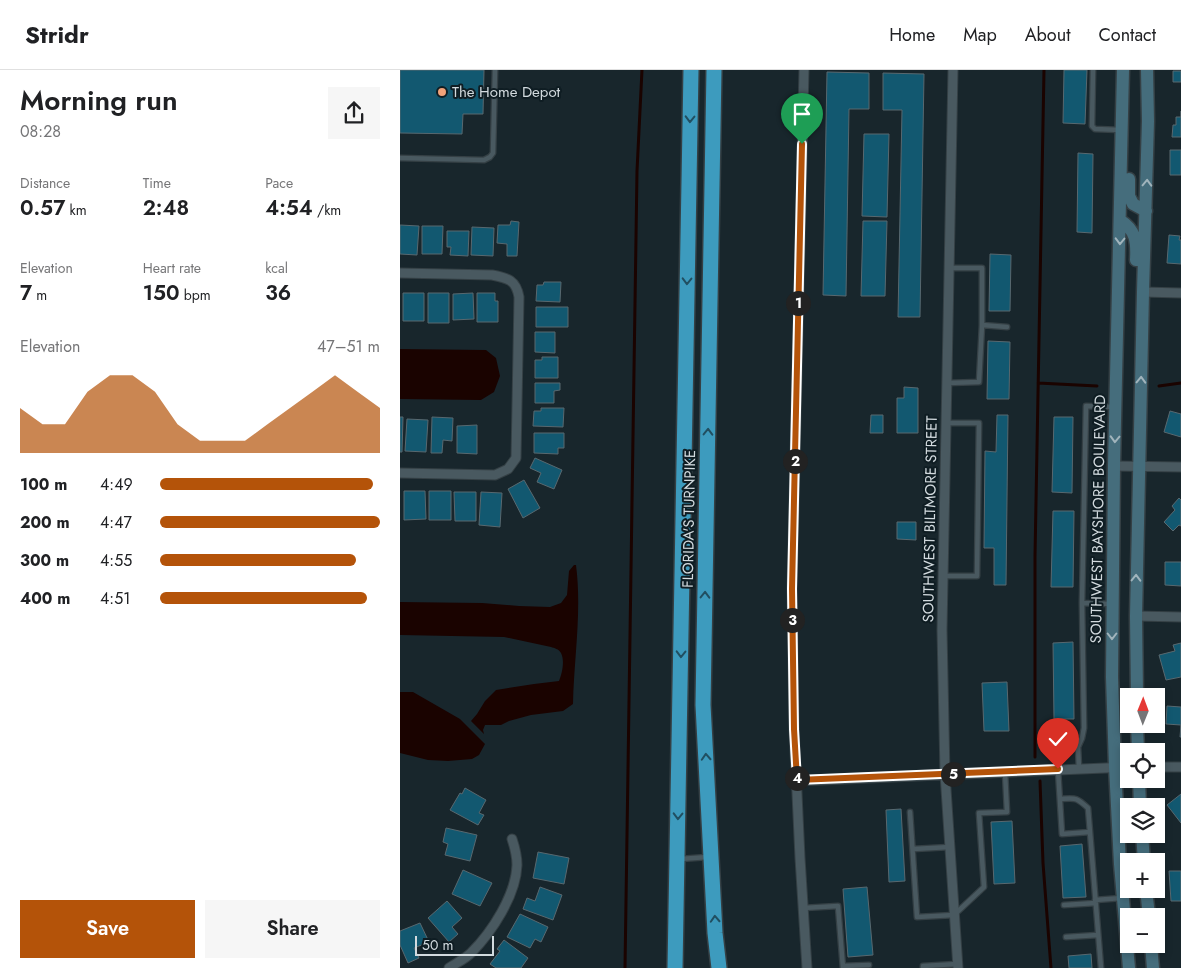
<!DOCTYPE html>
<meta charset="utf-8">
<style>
:root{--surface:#fff;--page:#f6f6f6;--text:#202124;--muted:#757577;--line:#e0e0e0;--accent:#b45309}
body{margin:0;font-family:Jost,sans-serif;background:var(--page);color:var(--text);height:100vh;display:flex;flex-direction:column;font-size:19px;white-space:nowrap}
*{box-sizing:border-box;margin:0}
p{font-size:16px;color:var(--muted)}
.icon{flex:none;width:28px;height:28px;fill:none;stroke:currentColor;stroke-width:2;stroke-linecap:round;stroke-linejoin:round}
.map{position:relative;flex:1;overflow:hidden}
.sheet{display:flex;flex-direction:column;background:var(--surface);width:400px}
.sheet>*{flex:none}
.needle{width:32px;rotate:1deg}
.controls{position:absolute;left:720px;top:618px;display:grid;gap:10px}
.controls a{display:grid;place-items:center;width:45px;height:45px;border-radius:0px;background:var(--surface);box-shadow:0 2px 8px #0003;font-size:25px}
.scale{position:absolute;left:15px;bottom:12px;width:79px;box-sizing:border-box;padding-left:5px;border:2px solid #d2dade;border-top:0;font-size:14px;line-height:18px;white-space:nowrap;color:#d2dade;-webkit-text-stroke:4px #0f1d23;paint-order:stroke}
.pin{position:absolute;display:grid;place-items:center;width:42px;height:42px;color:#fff;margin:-51px -21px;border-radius:50% 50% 50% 0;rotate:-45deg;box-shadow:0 0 5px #0007}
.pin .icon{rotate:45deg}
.km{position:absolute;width:25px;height:25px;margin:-12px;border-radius:50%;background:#222;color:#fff;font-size:14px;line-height:25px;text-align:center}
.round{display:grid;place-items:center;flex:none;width:52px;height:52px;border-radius:0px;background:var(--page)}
.overview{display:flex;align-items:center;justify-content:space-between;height:85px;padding:0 20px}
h1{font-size:28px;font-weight:600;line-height:38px}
.figures{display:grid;grid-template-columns:repeat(3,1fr);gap:8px;height:85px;padding:5px 20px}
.figures div{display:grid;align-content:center}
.figures b{font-size:21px;font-weight:600}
.figures small{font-size:14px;font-weight:400}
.figures p{font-size:14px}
.chart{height:140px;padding:10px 20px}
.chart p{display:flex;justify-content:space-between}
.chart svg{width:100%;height:90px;margin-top:5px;fill:var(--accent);opacity:.7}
.button{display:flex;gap:10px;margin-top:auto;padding:10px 20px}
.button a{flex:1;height:58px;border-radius:0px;background:var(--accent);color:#fff;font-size:20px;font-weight:600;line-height:58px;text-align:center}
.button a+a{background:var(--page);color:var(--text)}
ul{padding:0 20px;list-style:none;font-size:16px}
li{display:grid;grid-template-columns:80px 60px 1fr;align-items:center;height:38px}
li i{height:12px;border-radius:6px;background:var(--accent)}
header{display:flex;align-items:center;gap:30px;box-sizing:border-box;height:70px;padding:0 25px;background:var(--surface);border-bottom:1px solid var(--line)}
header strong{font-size:24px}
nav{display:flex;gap:28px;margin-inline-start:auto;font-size:18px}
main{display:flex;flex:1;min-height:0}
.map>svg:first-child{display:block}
</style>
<header>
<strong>Stridr</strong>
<nav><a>Home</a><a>Map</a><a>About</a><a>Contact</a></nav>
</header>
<main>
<section class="sheet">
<div class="overview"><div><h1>Morning run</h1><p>08:28</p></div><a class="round"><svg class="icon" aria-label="share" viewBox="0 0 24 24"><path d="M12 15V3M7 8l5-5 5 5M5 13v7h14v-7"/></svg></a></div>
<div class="figures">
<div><p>Distance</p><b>0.57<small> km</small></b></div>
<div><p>Time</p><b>2:48</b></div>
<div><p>Pace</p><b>4:54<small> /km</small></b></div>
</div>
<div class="figures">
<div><p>Elevation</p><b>7<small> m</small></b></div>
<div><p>Heart rate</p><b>150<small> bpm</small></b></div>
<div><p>kcal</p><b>36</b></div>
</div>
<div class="chart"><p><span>Elevation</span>47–51 m</p>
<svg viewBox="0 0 160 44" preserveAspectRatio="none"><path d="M0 44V22L10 30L20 30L30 14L40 6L50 6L60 14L70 30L80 38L90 38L100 38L110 30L120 22L130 14L140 6L150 14L160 22V44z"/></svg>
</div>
<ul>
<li><b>100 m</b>4:49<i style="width:97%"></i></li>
<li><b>200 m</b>4:47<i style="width:100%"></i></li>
<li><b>300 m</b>4:55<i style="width:89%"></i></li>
<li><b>400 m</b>4:51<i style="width:94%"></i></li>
</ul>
<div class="button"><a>Save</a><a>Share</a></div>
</section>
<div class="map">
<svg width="781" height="898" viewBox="0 0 781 898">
<rect width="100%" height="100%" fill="#18262c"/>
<path fill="#1a0300" d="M 0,279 L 86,280 L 96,288 L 100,306 L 94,322 L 81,330 L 0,329 Z
M 174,495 L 176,495 C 182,541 174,588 173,634 L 163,641 L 131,645 L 109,651 L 101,655 L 85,655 L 83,660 L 84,664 L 71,651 L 77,644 L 85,631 L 96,620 L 134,614 L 159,611 C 162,604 165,591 161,583 C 159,579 154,578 151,577 L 104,567 L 0,565 L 0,532 L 82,533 L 119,536 L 150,537 L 161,533 L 167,525 L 169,501 Z
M 0,622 L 13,622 L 60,649 L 85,674 L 79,685 L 72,689 L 48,691 L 28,690 L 0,683 Z"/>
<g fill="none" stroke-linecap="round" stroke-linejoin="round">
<path stroke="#1a0300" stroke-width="3" d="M 638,313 L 697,316
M 759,316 L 781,313
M 635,687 L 635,486 L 644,0
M 640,711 L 643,793 L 651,898
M 225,898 L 237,101 L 242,0"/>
</g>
<path fill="#125870" stroke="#58686f" d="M 0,0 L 84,0 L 83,44 L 63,44 L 62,64 L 0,63 Z
M 664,0 L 687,0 L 685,54 L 663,53 Z
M 773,1 L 781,1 L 781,12 L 773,12 Z
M 427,2 L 469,3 L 469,39 L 449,39 L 446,226 L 423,225 Z
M 483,3 L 524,4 L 520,247 L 498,247 L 502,40 L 483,40 Z
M 781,41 L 781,67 L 772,67 L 773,55 L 776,55 L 776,47 L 781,47 Z
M 464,64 L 489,64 L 487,147 L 462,146 Z
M 770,80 L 781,80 L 781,105 L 770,105 Z
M 678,83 L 693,84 L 692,163 L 677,162 Z
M 111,151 L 119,152 L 117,186 L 107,186 L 107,174 L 97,173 L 98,155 L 110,155 Z
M 463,151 L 487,151 L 485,226 L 461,226 Z
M 0,155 L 19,156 L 17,185 L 0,184 Z
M 22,156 L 43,156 L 42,184 L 22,184 Z
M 72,157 L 94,158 L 93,186 L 71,185 Z
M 47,161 L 69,161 L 68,186 L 50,185 L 51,177 L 47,177 Z
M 769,165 L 780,166 L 779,170 L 781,170 L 781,194 L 767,193 Z
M 590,184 L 611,185 L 610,241 L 589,241 Z
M 144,212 L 161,212 L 160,232 L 136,231 L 137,215 L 143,215 Z
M 3,223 L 24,223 L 24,251 L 3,251 Z
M 28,223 L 49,223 L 49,253 L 28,253 Z
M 73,223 L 74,249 L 53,250 L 53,224 Z
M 77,223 L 95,223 L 95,231 L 98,231 L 98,252 L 77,252 Z
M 136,237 L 168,237 L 168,257 L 136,257 Z
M 135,262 L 155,262 L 155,283 L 135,282 Z
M 588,271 L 610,272 L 609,329 L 587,329 Z
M 142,287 L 158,287 L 158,308 L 135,308 L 135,290 L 142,290 Z
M 135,313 L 160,313 L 160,320 L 154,321 L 154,333 L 135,333 Z
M 504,317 L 518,318 L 518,363 L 497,363 L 497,328 L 504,328 Z
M 141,338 L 164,338 L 163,357 L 133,356 L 134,341 L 141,341 Z
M 770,341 L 781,344 L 781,367 L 764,362 Z
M 471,345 L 483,345 L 483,363 L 470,363 Z
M 597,345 L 608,345 L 606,515 L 594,515 L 594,478 L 584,478 L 585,381 L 596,382 Z
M 0,347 L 3,347 L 2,382 L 0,382 Z
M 32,347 L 53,348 L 52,371 L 43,370 L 42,383 L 31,383 Z
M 654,347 L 673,347 L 672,423 L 652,422 Z
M 7,349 L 28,350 L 26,382 L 5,381 Z
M 77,355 L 77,384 L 57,383 L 57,356 Z
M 134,363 L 164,363 L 164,378 L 158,378 L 158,384 L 134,383 Z
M 135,388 L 162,400 L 154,419 L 137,412 L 141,403 L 130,398 Z
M 124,410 L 140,438 L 123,448 L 108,419 Z
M 4,421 L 25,421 L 26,449 L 4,450 Z
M 29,421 L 51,421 L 51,450 L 29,450 Z
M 54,422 L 76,422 L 76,451 L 55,451 Z
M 81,422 L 102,423 L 100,457 L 79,455 Z
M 779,428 L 781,430 L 781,456 L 779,455 L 773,461 L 764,452 L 775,440 L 772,436 Z
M 653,441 L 674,441 L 673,517 L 651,517 Z
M 497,452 L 516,452 L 516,470 L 497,469 Z
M 765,492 L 781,492 L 781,516 L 765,515 Z
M 673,572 L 674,649 L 654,649 L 653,573 Z
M 781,573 L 781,607 L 766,610 L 759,585 L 775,581 L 773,575 Z
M 607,612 L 609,661 L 584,661 L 582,613 Z
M 767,636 L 781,637 L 781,667 L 780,667 L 781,655 L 766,654 Z
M 65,718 L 86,730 L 79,743 L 84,745 L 78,755 L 50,740 L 60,723 L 62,724 Z
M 781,724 L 781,753 L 767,735 Z
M 501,739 L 505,811 L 489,812 L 486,740 Z
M 612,751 L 615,813 L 594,814 L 591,752 Z
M 46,758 L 77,765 L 70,791 L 45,785 L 48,774 L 43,772 Z
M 682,774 L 686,827 L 663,828 L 660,776 Z
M 138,782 L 169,788 L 164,814 L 133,808 Z
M 63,800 L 92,813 L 80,836 L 52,824 Z
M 769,801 L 781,801 L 781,831 L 771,831 Z
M 140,817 L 162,825 L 153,850 L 123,839 L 127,828 L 135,831 Z
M 467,817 L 473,885 L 448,887 L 443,819 Z
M 47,831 L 62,848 L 52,857 L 58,864 L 49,872 L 28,848 Z
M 120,844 L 148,857 L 141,872 L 135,869 L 130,878 L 107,867 Z
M 20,853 L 29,872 L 14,878 L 19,888 L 8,893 L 0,875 L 0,861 Z
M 104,870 L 128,888 L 121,898 L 96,898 L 90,894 L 100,881 L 97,879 Z
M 691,884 L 692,898 L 669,898 L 668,886 Z"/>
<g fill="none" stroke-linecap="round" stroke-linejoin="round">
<defs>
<path id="lane" d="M 693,0 L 692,56 L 695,59 L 721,60
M 0,88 L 84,90 L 90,87 L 93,83 L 95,0
M 582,255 L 607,257
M 547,313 L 579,312 L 582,255 L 582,198 L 549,198
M 543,506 L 577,506 L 579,353 L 546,353
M 711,534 L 682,533 L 686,336 L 715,337
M 679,698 L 678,677 L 682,668 L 684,658 L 682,533
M 658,700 L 662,764 L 690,762 L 701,898
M 660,729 C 676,728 676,727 688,738 L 690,762
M 510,742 L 517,847 L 554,845 L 584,817 L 579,743 L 607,742 L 605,702
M 513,779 L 550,777
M 280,789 L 308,787
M 695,830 L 722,828
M 664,835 L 696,833
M 403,838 L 438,836 L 443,898
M 666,867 L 698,865
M 443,896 L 469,895
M 523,898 L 523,896 L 557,894"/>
<path id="street" d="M 404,0 L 392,519 L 394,659 L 400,788 L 407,898
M 553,0 L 542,560 L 545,704 L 558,898
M 0,203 L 92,205 C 108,208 116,210 119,227 L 116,388 L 108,399 L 95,405 L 0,403
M 743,222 L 781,223
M 714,396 L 781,397
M 736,546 L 781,547
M 756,697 L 781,697
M 397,711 L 729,697
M 49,898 C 56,893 65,889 71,883 C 92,862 116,825 117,795 C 117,786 115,778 112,769"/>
<path id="secondary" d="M 723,0 L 714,396 L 712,607 L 715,697 L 720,794 L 729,898
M 729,109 L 729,126 L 733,134 L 746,141
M 720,150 C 736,160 737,172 736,190
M 737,626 L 736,546 L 743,222 L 748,51 L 747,0
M 737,654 L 738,681
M 739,709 L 740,736
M 742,764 L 744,791
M 746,819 L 749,846
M 751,874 L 753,898"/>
<path id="highway" d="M 314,0 L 303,635 L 315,863 L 319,898
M 275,898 L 291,0"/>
</defs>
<use href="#lane" stroke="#354045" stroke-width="7"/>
<use href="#street" stroke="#354045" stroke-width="11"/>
<use href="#secondary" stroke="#354045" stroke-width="15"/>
<use href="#highway" stroke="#354045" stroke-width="18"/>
<use href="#lane" stroke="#495960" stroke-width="4.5"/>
<use href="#street" stroke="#495960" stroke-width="9"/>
<use href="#secondary" stroke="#456d7c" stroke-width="12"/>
<use href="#highway" stroke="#3d9bbe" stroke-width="15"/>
</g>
<defs><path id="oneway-chevron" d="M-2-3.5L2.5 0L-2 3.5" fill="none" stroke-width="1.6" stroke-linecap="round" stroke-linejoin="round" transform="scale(1.25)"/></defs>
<g stroke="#214f61">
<use href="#oneway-chevron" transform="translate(290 49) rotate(91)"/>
<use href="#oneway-chevron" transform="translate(287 211) rotate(91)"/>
<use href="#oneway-chevron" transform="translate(308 362) rotate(-89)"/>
<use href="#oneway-chevron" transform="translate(305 525) rotate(-89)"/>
<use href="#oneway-chevron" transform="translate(281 584) rotate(91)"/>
<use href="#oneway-chevron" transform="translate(306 687) rotate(-93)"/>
<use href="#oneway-chevron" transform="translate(278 746) rotate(91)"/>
<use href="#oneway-chevron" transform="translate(315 849) rotate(-93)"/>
</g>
<g stroke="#a1b4bc">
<use href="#oneway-chevron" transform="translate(747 113) rotate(-88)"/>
<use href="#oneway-chevron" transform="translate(720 171) rotate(91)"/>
<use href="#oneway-chevron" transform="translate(741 310) rotate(-88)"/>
<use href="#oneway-chevron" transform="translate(715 369) rotate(92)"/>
<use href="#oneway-chevron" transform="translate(736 508) rotate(-89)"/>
<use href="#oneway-chevron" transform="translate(712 566) rotate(90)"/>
</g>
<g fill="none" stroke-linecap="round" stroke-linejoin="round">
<defs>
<path id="route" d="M 402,74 L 392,519 L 394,659 L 397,710 L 658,699"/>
</defs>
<use href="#route" stroke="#fff" stroke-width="10"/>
<use href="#route" stroke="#b45309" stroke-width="6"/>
</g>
<circle fill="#f0a27a" stroke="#0f1d23" stroke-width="2" cx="42" cy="22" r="5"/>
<g text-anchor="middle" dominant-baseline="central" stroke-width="4" stroke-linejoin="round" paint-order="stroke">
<g font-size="15" fill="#d2dade" stroke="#0f1d23" text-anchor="start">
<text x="52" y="22">The Home Depot</text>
</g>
<g font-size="15" fill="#d2dade" stroke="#0f1d23">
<text transform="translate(289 449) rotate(-89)">FLORIDA'S TURNPIKE</text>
<text transform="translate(530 449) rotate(-89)">SOUTHWEST BILTMORE STREET</text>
<text transform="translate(698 449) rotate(-89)">SOUTHWEST BAYSHORE BOULEVARD</text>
</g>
</g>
</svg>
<div class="controls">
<a><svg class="needle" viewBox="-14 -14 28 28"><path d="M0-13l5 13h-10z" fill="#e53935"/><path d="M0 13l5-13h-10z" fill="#757577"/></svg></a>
<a><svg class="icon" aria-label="locate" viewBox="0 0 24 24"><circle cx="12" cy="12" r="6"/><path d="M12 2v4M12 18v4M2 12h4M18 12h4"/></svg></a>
<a><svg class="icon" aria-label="layers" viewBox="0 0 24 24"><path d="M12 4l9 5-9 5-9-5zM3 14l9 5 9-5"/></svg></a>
<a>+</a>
<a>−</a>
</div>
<div class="scale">50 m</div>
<div class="pin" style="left:402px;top:74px;background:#1e9e55"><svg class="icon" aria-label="arrive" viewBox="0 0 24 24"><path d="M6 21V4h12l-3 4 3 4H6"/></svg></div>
<div class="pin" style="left:658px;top:699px;background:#d93025"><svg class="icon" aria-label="check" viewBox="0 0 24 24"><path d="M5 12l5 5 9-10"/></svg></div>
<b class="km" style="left:398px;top:233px">1</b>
<b class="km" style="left:395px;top:391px">2</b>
<b class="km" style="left:392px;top:550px">3</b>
<b class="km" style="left:397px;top:708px">4</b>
<b class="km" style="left:553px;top:704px">5</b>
</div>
</main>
